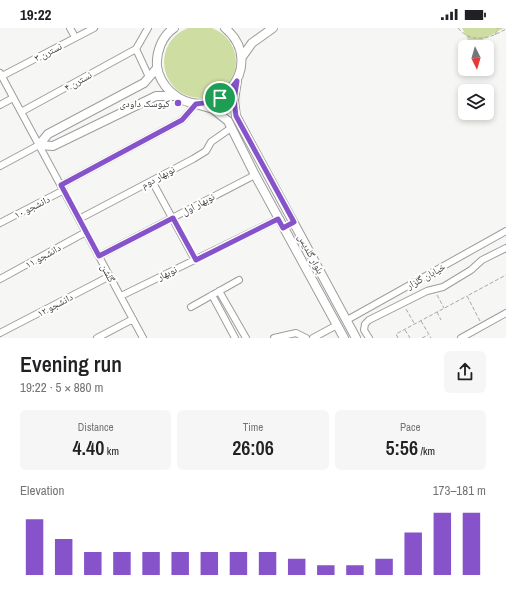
<!DOCTYPE html>
<meta charset="utf-8">
<style>
:root{--surface:#fff;--page:#f6f6f6;--text:#202124;--muted:#757577;--accent:#8653cb}
body{margin:0;font-family:"Archivo Narrow","Noto Naskh Arabic",sans-serif;background:var(--page);color:var(--text);height:100vh;display:flex;flex-direction:column;font-size:15px;white-space:nowrap}
*{box-sizing:border-box;margin:0}
p{font-size:13px;color:var(--muted)}
.icon{flex:none;width:22px;height:22px;fill:none;stroke:currentColor;stroke-width:2;stroke-linecap:round;stroke-linejoin:round}
.map{position:relative;height:310px;overflow:hidden}
.drawer{display:flex;flex-direction:column;background:var(--surface);flex:1}
.drawer>*{flex:none}
.needle{width:26px;rotate:175deg}
.tools{position:absolute;left:458px;top:12px;display:grid;gap:8px}
.tools a{display:grid;place-items:center;width:36px;height:36px;border-radius:6px;background:var(--surface);box-shadow:0 2px 6px #0003;font-size:20px}
.pin{position:absolute;display:grid;place-items:center;width:34px;height:34px;color:#fff;margin:-17px;border:2px solid #fff;border-radius:50%;box-shadow:0 1px 4px #0007}
.round{display:grid;place-items:center;flex:none;width:42px;height:42px;border-radius:6px;background:var(--page)}
.overview{display:flex;align-items:center;justify-content:space-between;height:68px;padding:0 20px}
h1{font-size:22px;font-weight:600;line-height:30px}
.figures{display:grid;grid-template-columns:repeat(3,1fr);gap:6px;height:68px;padding:4px 20px}
.figures div{display:grid;align-content:center;border-radius:6px;background:var(--page);text-align:center}
.figures b{font-size:20px;font-weight:600}
.figures small{font-size:11px;font-weight:400}
.figures p{font-size:11px}
.chart{height:112px;padding:8px 20px}
.chart p{display:flex;justify-content:space-between}
.chart svg{width:100%;height:72px;margin-top:4px;stroke:var(--accent);stroke-width:6}
.status{display:flex;justify-content:space-between;align-items:center;height:28px;padding:0 20px;background:var(--surface);direction:ltr}
.status svg{height:11px;fill:currentColor}
.map>svg:first-child{display:block}
</style>
<div class="status"><b>19:22</b><svg viewBox="0 0 49 12"><path d="M0 12V9h3v3zM5 12V6h3v6zM10 12V3h3v9zM15 12V0h3v12zM26 1h20v11H26zM47 4h2v5h-2z"/></svg></div>
<div class="map">
<svg width="506" height="310" viewBox="0 0 506 310">
<rect width="100%" height="100%" fill="#f6f7f4"/>
<path fill="#cedea2" d="M164 34a36 36 0 1 1 72 0a36 36 0 1 1-72 0Z
M 462,0 L 504,0 L 471,18 Z"/>
<g fill="none" stroke-linecap="round" stroke-linejoin="round">
<defs>
<path id="minor" d="M 70,0 L 75,9
M 148,0 L 136,21 L 149,49
M 0,45 L 143,310
M 2,48 L 94,0
M 0,77 L 13,70
M 21,84 L 136,21
M 0,138 L 39,117
M 152,153 L 195,232
M 61,157 L 182,92 L 196,76
M 79,191 L 193,131 L 206,123 L 211,114 L 231,100
M 0,195 L 64,162
M 99,228 L 255,147
M 0,251 L 86,204
M 219,263 L 246,310
M 212,267 L 235,310
M 121,268 L 278,191
M 191,279 L 239,252
M 347,292 L 506,203
M 0,305 L 110,248
M 97,310 L 133,291
M 274,310 L 296,305 L 306,310
M 313,310 L 337,297
M 369,310 L 364,302 L 365,296 L 369,292 L 427,263 L 443,259 L 471,242 L 482,232 L 506,220
M 461,310 L 506,285"/>
<path id="major" d="M 174,0 C 162,8 156,24 157,38 C 158,48 164,58 171,64 C 213,102 270,38 225,0
M 242,29 L 252,15 L 273,0
M 157,40 L 144,55 L 48,106 L 39,117 L 53,118 L 156,68 L 175,68
M 237,53 L 234,72 L 236,88 L 356,310
M 196,76 L 213,81 L 228,93 L 255,147 L 344,310"/>
</defs>
<use href="#minor" stroke="#9d9e9b" stroke-width="8"/>
<use href="#major" stroke="#9d9e9b" stroke-width="10"/>
<path stroke="#a9aaa8" stroke-width="1" stroke-dasharray="4 2" stroke-linecap="butt" d="M 458,0 C 472,17 490,10 506,1
M 495,7 L 498,0
M 437,267 L 444,280
M 406,281 L 414,295
M 437,284 L 441,292
M 421,293 L 431,310
M 480,293 L 467,268 L 506,247
M 405,302 L 410,310
M 398,310 L 396,306 L 467,268
M 422,310 L 428,307"/>
<use href="#minor" stroke="#fff" stroke-width="6"/>
<use href="#major" stroke="#fff" stroke-width="8"/>
</g>
<g fill="none" stroke-linecap="round" stroke-linejoin="round">
<defs>
<path id="route" d="M 237,53 L 234,72 L 236,88 L 294,194 L 283,200 L 278,191 L 196,232 L 173,190 L 99,228 L 61,157 L 182,92 L 196,76 C 215,74 226,68 237,53 Z"/>
</defs>
<use href="#route" stroke="#fff" stroke-width="8"/>
<use href="#route" stroke="#8653cb" stroke-width="5"/>
</g>
<circle fill="#8653cb" stroke="#fff" stroke-width="1.5" cx="178" cy="75" r="4"/>
<g text-anchor="middle" dominant-baseline="central" stroke-width="4" stroke-linejoin="round" paint-order="stroke">
<g font-size="10" fill="#3c3c3b" stroke="#fff">
<text transform="translate(48 24) rotate(-27)">نسترن ۳</text>
<text transform="translate(78 53) rotate(-29)">نسترن ۴</text>
<text transform="translate(158 149) rotate(-28)">نوبهار دوم</text>
<text transform="translate(198 176) rotate(-28)">نوبهار اول</text>
<text transform="translate(32 179) rotate(-27)">دانشجو ۱۰</text>
<text transform="translate(311 226) rotate(62)">بلوار گلدیس</text>
<text transform="translate(43 228) rotate(-29)">دانشجو ۱۱</text>
<text transform="translate(108 245) rotate(62)">گلشن</text>
<text transform="translate(167 245) rotate(-26)">نوبهار</text>
<text transform="translate(426 248) rotate(-29)">خیابان گلزار</text>
<text transform="translate(55 277) rotate(-28)">دانشجو ۱۲</text>
</g>
<g font-size="10" fill="#3c3c3b" stroke="#fff" text-anchor="end">
<text x="170" y="75">کیوسک داودی</text>
</g>
</g>
</svg>
<div class="tools">
<a><svg class="needle" viewBox="-14 -14 28 28"><path d="M0-13l5 13h-10z" fill="#e53935"/><path d="M0 13l5-13h-10z" fill="#757577"/></svg></a>
<a><svg class="icon" aria-label="layers" viewBox="0 0 24 24"><path d="M12 4l9 5-9 5-9-5zM3 14l9 5 9-5"/></svg></a>
</div>
<div class="pin" style="left:220px;top:70px;background:#1e9e55"><svg class="icon" aria-label="arrive" viewBox="0 0 24 24"><path d="M6 21V4h12l-3 4 3 4H6"/></svg></div>
</div>
<section class="drawer">
<div class="overview"><div><h1>Evening run</h1><p>19:22 · 5 × 880 m</p></div><a class="round"><svg class="icon" aria-label="share" viewBox="0 0 24 24"><path d="M12 15V3M7 8l5-5 5 5M5 13v7h14v-7"/></svg></a></div>
<div class="figures">
<div><p>Distance</p><b>4.40<small> km</small></b></div>
<div><p>Time</p><b>26:06</b></div>
<div><p>Pace</p><b>5:56<small> /km</small></b></div>
</div>
<div class="chart"><p><span>Elevation</span>173–181 m</p>
<svg viewBox="0 0 160 44" preserveAspectRatio="none"><path d="M5 44V10M15 44V22M25 44V30M35 44V30M45 44V30M55 44V30M65 44V30M75 44V30M85 44V30M95 44V34M105 44V38M115 44V38M125 44V34M135 44V18M145 44V6M155 44V6"/></svg>
</div>
</section>
